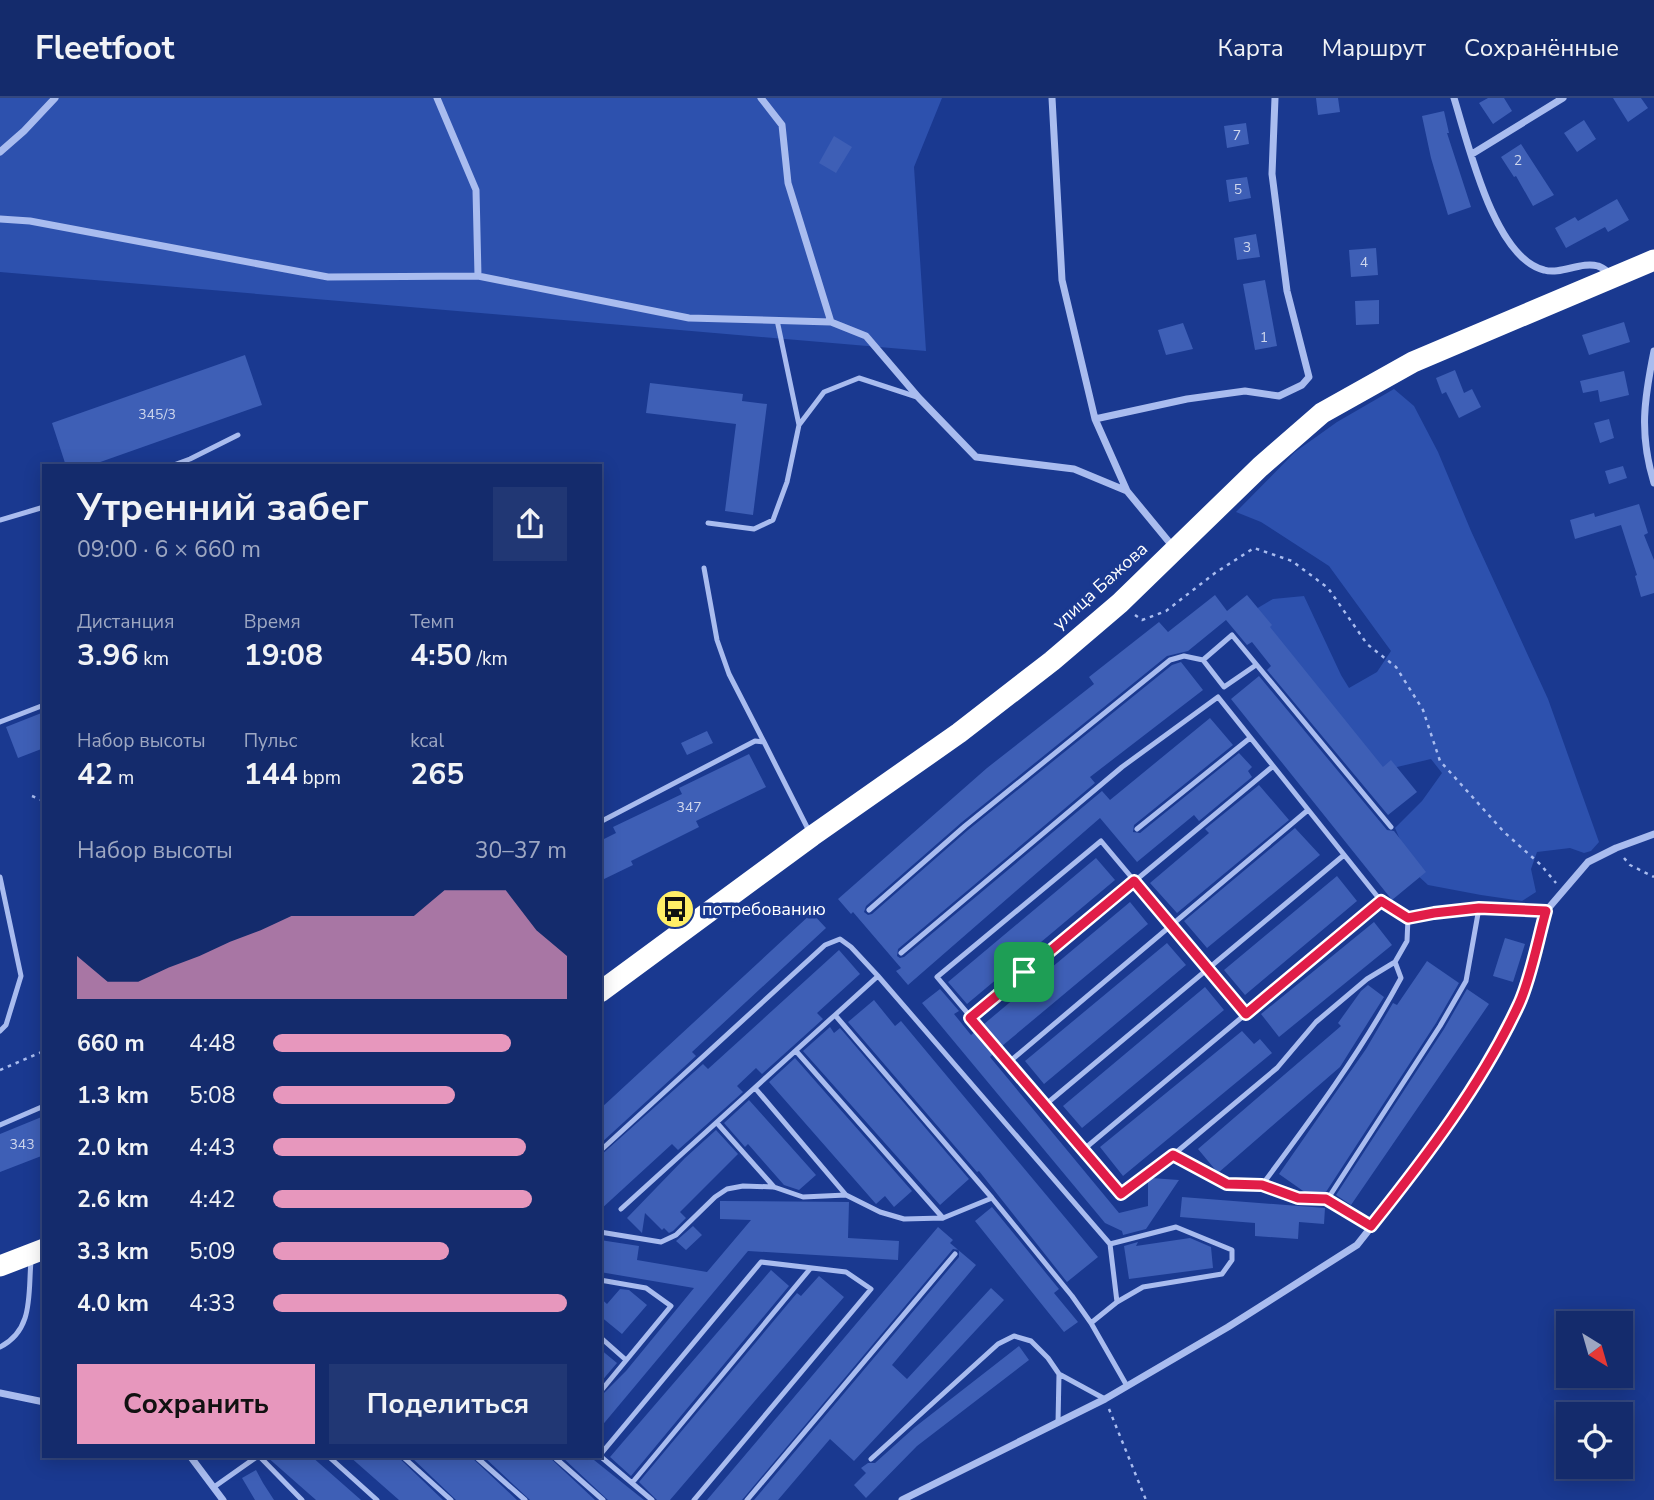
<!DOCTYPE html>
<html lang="ru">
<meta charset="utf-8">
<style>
:root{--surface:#142b6c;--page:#213774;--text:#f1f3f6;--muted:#9da7c2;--line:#33477f;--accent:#e797bd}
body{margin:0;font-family:"Nunito Sans",sans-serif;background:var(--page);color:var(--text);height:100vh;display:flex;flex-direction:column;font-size:26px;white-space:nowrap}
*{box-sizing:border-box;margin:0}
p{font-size:23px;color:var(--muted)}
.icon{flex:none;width:38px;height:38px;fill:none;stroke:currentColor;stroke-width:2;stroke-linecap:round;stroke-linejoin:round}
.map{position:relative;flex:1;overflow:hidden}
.drawer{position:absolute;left:42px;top:366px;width:560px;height:994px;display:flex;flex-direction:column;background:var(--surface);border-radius:0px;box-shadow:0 4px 18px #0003,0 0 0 2px var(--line)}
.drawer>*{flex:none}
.needle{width:46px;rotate:143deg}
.buttons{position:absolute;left:1556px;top:1213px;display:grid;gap:14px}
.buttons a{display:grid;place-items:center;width:77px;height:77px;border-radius:0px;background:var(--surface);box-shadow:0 4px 18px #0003,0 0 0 2px var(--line);font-size:35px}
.pin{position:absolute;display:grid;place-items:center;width:60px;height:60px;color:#fff;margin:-30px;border-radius:14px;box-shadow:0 4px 10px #0006}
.round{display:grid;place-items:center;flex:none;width:74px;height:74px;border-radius:0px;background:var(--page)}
.headline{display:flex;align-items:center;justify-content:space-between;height:119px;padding:0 35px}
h1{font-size:38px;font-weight:700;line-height:52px}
.figures{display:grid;grid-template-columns:repeat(3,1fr);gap:10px;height:119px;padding:7px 35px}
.figures div{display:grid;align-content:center}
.figures b{font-size:30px;font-weight:700}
.figures small{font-size:19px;font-weight:400}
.figures p{font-size:19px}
.chart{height:196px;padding:14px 35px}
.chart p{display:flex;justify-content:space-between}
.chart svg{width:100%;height:126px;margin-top:7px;fill:var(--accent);opacity:.7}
.action{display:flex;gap:14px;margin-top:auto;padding:14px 35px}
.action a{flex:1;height:80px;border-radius:0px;background:var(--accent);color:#111;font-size:28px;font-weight:700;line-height:80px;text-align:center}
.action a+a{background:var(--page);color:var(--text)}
ul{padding:0 35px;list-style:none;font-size:23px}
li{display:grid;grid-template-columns:112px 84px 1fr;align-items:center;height:52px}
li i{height:18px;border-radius:9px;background:var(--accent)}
header{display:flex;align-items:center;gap:42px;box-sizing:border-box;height:98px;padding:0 35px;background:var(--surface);border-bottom:2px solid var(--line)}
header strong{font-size:33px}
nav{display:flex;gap:38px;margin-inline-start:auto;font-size:24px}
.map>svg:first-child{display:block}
</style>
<header>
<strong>Fleetfoot</strong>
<nav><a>Карта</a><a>Маршрут</a><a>Сохранённые</a></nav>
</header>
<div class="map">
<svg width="1654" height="1402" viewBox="0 0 1654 1402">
<rect width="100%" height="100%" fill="#1a3990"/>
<path fill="#2d51ae" d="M 0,0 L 942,0 L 914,69 L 926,253 L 0,174 Z
M 1394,291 L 1414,308 L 1438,354 L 1471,433 L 1548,601 L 1599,744 L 1591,753 L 1584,755 L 1570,750 L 1537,754 L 1531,771 L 1536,794 L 1522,803 L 1481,797 L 1428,787 L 1414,774 L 1395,730 L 1422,703 L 1442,675 L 1431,661 L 1380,673 L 1280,546 L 1256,511 L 1273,501 L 1304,498 L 1341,577 L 1349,590 L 1377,574 L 1391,553 L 1329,468 L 1261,424 L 1236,414 L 1295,354 L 1337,324 Z"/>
<path fill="#3e5fb6" d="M 1316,0 L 1338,0 L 1340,14 L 1318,17 Z
M 1488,0 L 1504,0 L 1512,13 L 1493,26 L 1479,5 Z
M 1613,0 L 1641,0 L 1648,10 L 1628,24 Z
M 1444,13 L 1449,35 L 1447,35 L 1471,109 L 1448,117 L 1431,60 L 1422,18 Z
M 1584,22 L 1596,41 L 1577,54 L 1564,35 Z
M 1246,25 L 1249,46 L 1227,50 L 1224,28 Z
M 834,38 L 852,49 L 836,75 L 819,65 Z
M 1521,46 L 1554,97 L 1533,108 L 1516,78 L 1514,79 L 1501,59 Z
M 1247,79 L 1251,100 L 1229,104 L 1226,82 Z
M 1617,101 L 1629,122 L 1608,134 L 1605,129 L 1566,150 L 1555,130 L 1575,119 L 1578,123 Z
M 1256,136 L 1260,159 L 1237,162 L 1234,140 Z
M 1376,150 L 1378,177 L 1351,179 L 1349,152 Z
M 1265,182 L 1277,248 L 1255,252 L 1243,186 Z
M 1379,202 L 1379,226 L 1356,227 L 1355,203 Z
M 1624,224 L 1630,244 L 1589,257 L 1582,237 Z
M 1183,225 L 1193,251 L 1166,257 L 1158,232 Z
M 245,257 L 262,307 L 89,368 L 66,368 L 52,325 Z
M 1455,272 L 1464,295 L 1472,291 L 1481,309 L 1459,320 L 1446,294 L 1442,296 L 1436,280 Z
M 1624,273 L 1629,297 L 1600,304 L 1598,292 L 1583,295 L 1580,283 Z
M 650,285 L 743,296 L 742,303 L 767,306 L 753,417 L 725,413 L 736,326 L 646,315 Z
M 1609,321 L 1614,340 L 1600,345 L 1594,325 Z
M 1623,368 L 1627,380 L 1609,386 L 1605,373 Z
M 1639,406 L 1648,435 L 1644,437 L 1654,462 L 1654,495 L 1641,499 L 1635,478 L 1637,477 L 1621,427 L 1575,441 L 1570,422 L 1594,415 L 1595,419 Z
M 1215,497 L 1227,513 L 1247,497 L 1272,527 L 1270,529 L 1383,669 L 1391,662 L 1417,694 L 1388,717 L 1267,572 L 1271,568 L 1252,544 L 1247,547 L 1226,522 L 1188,553 L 1167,558 L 962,724 L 866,808 L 864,814 L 868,817 L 872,816 L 968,732 L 1172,567 L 1181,564 L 1203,592 L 1090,679 L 1095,685 L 898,851 L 897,858 L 900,860 L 904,859 L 1102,693 L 1110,702 L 1210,620 L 1233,647 L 1134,727 L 1133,734 L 1140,735 L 1239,655 L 1252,669 L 1248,673 L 1252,679 L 1199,723 L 1194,717 L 1137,764 L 1100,720 L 908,887 L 896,873 L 901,870 L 853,814 L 851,816 L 838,801 L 987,670 L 1094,586 L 1089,579 L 1159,524 L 1168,534 Z
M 1259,578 L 1387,732 L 1394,733 L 1426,774 L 1392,802 L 1231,601 Z
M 44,614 L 44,650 L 18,660 L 6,629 Z
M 707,633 L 713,645 L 687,657 L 681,645 Z
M 749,656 L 766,689 L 696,723 L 699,729 L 631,763 L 633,767 L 600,783 L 600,743 L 616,735 L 613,729 L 682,696 L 679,690 Z
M 1259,687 L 1289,722 L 1177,815 L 1150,785 L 1209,735 L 1205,731 Z
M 1295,730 L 1320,757 L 1207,850 L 1184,823 Z
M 1096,760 L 1115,782 L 967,906 L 948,884 Z
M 1337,778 L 1357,803 L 1245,897 L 1224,872 Z
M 1130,804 L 1148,826 L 1002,948 L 984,926 Z
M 812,815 L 826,830 L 692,954 L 696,958 L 600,1046 L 600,1011 Z
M 1374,824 L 1392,847 L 1279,939 L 1261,916 Z
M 1505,840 L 1525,846 L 1513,884 L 1493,878 Z
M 1167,845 L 1186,867 L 1044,986 L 1025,963 Z
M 839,852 L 860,876 L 817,915 L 823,921 L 762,976 L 756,970 L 737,988 L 743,994 L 678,1052 L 672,1046 L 600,1112 L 600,1058 L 703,966 L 708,971 Z
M 1427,863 L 1459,885 L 1436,925 L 1324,1097 L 1306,1095 L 1279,1076 L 1366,951 L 1393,905 L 1397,907 Z
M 1368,887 L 1384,899 L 1340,969 L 1218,1075 L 1198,1051 L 1341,928 L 1338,925 L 1361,893 Z
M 1205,889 L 1224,912 L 1082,1030 L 1063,1008 Z
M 940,891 L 959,913 L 954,916 L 971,937 L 976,933 L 994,955 L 990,959 L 1119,1115 L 1148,1108 L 1148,1082 L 1151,1080 L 1179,1082 L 1146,1131 L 1123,1137 L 1122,1133 L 1105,1125 L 922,905 Z
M 1467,891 L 1489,906 L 1351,1107 L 1336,1097 L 1444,931 Z
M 874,902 L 895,928 L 901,923 L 1098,1159 L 1067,1184 L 979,1073 L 977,1074 L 848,924 Z
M 830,929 L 834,935 L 840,930 L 969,1081 L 940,1107 L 803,953 Z
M 1242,933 L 1254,946 L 1260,941 L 1272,955 L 1123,1078 L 1100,1049 Z
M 795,960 L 912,1093 L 894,1109 L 885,1098 L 876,1106 L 769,984 Z
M 749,1002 L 816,1077 L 799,1092 L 784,1087 L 748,1046 L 745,1049 L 724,1025 Z
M 44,1018 L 44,1057 L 0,1074 L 0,1036 Z
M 716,1032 L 738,1056 L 680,1114 L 686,1120 L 673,1133 L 669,1135 L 664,1130 L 662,1132 L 645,1115 L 642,1135 L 627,1120 L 685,1060 Z
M 1182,1099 L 1325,1110 L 1324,1126 L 1299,1124 L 1298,1141 L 1255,1138 L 1255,1125 L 1180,1119 Z
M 720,1103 L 849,1104 L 848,1140 L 899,1143 L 898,1162 L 748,1153 L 600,1330 L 600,1299 L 626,1273 L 694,1190 L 600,1174 L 600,1142 L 639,1148 L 637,1162 L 707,1174 L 751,1122 L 720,1121 Z
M 992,1109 L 1059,1191 L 1054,1195 L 1078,1224 L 1064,1234 L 975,1123 Z
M 693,1128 L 702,1137 L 686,1152 L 676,1143 Z
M 938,1129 L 953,1142 L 950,1145 L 976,1167 L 892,1267 L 907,1281 L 991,1190 L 1004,1202 L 854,1363 L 830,1341 L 778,1402 L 754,1402 L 959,1159 L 959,1152 L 953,1151 L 742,1402 L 707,1402 Z
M 1190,1140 L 1211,1149 L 1213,1170 L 1129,1181 L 1124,1148 L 1138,1144 L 1136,1148 Z
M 771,1172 L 789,1188 L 631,1378 L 610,1359 Z
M 819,1178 L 844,1199 L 670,1402 L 657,1402 L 639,1384 L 797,1195 L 801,1198 Z
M 620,1191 L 629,1192 L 647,1207 L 622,1236 L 600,1218 L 600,1200 L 607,1206 Z
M 1019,1248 L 1029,1262 L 917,1348 L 866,1400 L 854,1387 L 866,1375 L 861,1370 L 868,1365 L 875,1365 L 915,1329 Z
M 600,1251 L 617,1265 L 600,1285 Z
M 266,1358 L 311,1358 L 361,1402 L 316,1402 Z
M 349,1358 L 397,1358 L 443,1402 L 399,1402 Z
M 410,1358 L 470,1358 L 517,1402 L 456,1402 Z
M 483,1358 L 548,1358 L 595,1402 L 530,1402 Z
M 561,1358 L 589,1358 L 644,1402 L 608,1402 Z
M 256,1372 L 263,1385 L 274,1402 L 255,1402 L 242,1380 Z"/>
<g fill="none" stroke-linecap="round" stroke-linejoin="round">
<path stroke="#a9bcef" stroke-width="2.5" stroke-dasharray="3.5 5" stroke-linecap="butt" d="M 1135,517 L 1142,522 L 1166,513 L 1215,475 L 1254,450 L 1292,463 L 1328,490 L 1367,546 L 1396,569 L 1423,612 L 1440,663 L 1504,734 L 1541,767 L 1556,785
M 32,698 L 44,703
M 1624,760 L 1630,767 L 1654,779
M 0,972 L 44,953
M 1109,1311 L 1146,1402"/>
<path stroke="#a9bcef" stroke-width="5" d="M 799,327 L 824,294 L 859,280 L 917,299
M 171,368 L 190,361 L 238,337
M 0,422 L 44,409
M 708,425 L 754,431 L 773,422 L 787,384 L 799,327 L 777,222
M 704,470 L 717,542 L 729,576 L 764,644
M 1203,562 L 1224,589 L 1256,567
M 0,624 L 44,607
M 600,724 L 755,643 L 764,644 L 809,733
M 1137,731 L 1250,640
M 0,779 L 21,878 L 6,927 L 0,933
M 869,812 L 965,728 L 1170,562 L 1184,558 L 1203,562 L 1232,537 L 1391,729
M 901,855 L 1122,669 L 1218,599 L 1381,803 L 1408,820 L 1434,815 L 1479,810 L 1546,813
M 878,878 L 1110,1146 L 1176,1129 L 1232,1152 L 1232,1162 L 1222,1176 L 1143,1189 L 1117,1204 L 1091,1225
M 1246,916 L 1101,743 L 937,879 L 1120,1096 L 1173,1057 L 1277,970 L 1316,924 L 1367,881 L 1395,864 L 1407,843 L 1408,820
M 970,920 L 1272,669
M 796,953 L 943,1120
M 1008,965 L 1308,712
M 755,990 L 846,1097
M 1045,1007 L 1344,757
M 717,1025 L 774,1089
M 0,1027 L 44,1008
M 1083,1052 L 1381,803
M 600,1053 L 825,847 L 840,841 L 851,849 L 878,878 L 835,917 L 992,1100 L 1072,1198 L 1091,1225 L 1127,1288
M 1173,1057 L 1227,1086 L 1262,1087 L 1298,1100 L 1327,1102 L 1440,928 L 1466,883 L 1479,810
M 1262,1087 C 1312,1020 1361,954 1401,880 L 1395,864
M 1327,1102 L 1371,1128
M 621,1111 L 835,917
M 600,1134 L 661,1144 L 676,1137 L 715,1099 L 727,1091 L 743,1088 L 774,1089 L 803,1099 L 846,1097 L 880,1114 L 904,1121 L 943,1120 L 992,1100
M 1110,1146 L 1117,1204
M 600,1182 L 646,1190 L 671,1208 L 600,1294
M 600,1239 L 626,1262
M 0,1249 C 34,1232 28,1196 31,1163
M 1059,1276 L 1105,1301
M 600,1357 L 761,1164 L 846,1174 L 871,1191 L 694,1402
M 259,1358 L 302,1402
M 328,1358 L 377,1402
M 402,1358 L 451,1402
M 475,1358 L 525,1402
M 553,1358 L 603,1402
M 600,1358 L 652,1402
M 871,1361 L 998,1246 L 1014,1238 L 1031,1243 L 1048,1260 L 1059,1276 L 1058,1325
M 632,1385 L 810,1171
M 214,1389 L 258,1358
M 747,1402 L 955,1156"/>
<path stroke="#a9bcef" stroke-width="7" d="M 437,0 L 476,92 L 478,178
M 761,0 L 782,27 L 788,85 L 831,224 L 866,238 L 919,300 L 976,359 L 1074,371 L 1127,393 L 1174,450
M 1052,0 L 1062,182 L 1095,321 L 1127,393
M 1454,0 C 1468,45 1494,160 1544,172 C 1561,177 1581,163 1598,168 C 1602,169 1608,174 1612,177
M 0,54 L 24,33 L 55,0
M 1472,56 L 1563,0
M 0,121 L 30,123 L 328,179 L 478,178 L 689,220 L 831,224
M 1654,253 C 1644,302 1639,336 1654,385
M 1095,321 L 1187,301 L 1245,293 L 1279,298 L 1302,287 L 1309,279 L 1287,193 L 1272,76 L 1275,0
M 0,1295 L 44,1304
M 190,1358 L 223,1402
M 902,1402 L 1105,1301 L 1228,1229 L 1357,1147 L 1417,1071 L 1481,977 L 1521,904 L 1546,813 L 1588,764 L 1616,750 L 1654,736"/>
<path stroke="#fff" stroke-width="21" d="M 600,894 L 812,738 L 959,635 L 1052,563 L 1120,505 L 1260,369 L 1322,315 L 1413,264 L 1654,162
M 0,1168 L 44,1151"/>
</g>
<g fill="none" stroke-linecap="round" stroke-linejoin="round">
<defs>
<path id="route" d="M 1134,783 L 1246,916 L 1381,803 L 1408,820 L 1434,815 L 1479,810 L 1546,813 C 1538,841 1531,880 1519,906 C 1482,986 1426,1059 1371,1128 L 1326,1101 L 1298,1100 L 1262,1087 L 1227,1086 L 1173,1057 L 1121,1096 L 970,920 Z"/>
</defs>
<use href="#route" stroke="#fff" stroke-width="14"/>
<use href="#route" stroke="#e11d48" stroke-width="9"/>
</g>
<defs>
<symbol id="bus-disc" viewBox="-11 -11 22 22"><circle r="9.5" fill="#fe6" stroke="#1a3990"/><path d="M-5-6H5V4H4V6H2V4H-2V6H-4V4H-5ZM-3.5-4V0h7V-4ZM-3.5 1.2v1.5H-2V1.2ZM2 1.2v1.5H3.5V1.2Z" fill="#111"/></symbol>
</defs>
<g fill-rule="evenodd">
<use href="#bus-disc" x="653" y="789" width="44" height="44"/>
</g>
<g text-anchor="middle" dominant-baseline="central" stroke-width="7" stroke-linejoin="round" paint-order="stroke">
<g font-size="14" fill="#cfd7ed">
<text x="1237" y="37">7</text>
<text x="1518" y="62">2</text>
<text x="1238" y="91">5</text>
<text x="1247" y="149">3</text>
<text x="1364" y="164">4</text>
<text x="1264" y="239">1</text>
<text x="157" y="316">345/3</text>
<text x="689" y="709">347</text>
<text x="22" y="1046">343</text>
</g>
<g font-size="18" fill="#fff" stroke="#1a3990">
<text transform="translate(1100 488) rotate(-42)">улица Бажова</text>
</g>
<g font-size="18" fill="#fff" stroke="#1a3990" text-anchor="start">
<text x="702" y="811">потребованию</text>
</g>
</g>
</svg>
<div class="buttons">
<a><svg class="needle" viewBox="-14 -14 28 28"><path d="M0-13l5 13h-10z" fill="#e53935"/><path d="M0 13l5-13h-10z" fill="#9da7c2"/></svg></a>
<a><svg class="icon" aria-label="locate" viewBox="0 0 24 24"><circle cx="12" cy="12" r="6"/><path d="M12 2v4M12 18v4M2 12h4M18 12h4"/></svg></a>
</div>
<div class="pin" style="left:1024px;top:874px;background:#1e9e55"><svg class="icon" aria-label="arrive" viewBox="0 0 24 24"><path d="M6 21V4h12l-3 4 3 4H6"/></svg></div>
<section class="drawer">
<div class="headline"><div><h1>Утренний забег</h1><p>09:00 · 6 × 660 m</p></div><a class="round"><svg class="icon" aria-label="share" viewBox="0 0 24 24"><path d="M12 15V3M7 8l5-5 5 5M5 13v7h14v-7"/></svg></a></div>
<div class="figures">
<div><p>Дистанция</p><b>3.96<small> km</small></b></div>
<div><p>Время</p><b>19:08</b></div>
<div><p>Темп</p><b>4:50<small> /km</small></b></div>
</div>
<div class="figures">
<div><p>Набор высоты</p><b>42<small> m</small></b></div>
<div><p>Пульс</p><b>144<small> bpm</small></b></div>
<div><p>kcal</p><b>265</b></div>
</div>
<div class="chart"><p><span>Набор высоты</span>30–37 m</p>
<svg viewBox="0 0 160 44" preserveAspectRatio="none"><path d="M0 44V29L10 38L20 38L30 33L40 29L50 24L60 20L70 15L80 15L90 15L100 15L110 15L120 6L130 6L140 6L150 20L160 29V44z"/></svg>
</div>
<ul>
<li><b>660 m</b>4:48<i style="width:81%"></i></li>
<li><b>1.3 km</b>5:08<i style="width:62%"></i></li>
<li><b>2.0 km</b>4:43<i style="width:86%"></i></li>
<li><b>2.6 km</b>4:42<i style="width:88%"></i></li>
<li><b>3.3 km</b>5:09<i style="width:60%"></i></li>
<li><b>4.0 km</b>4:33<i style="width:100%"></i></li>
</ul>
<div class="action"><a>Сохранить</a><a>Поделиться</a></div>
</section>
</div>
